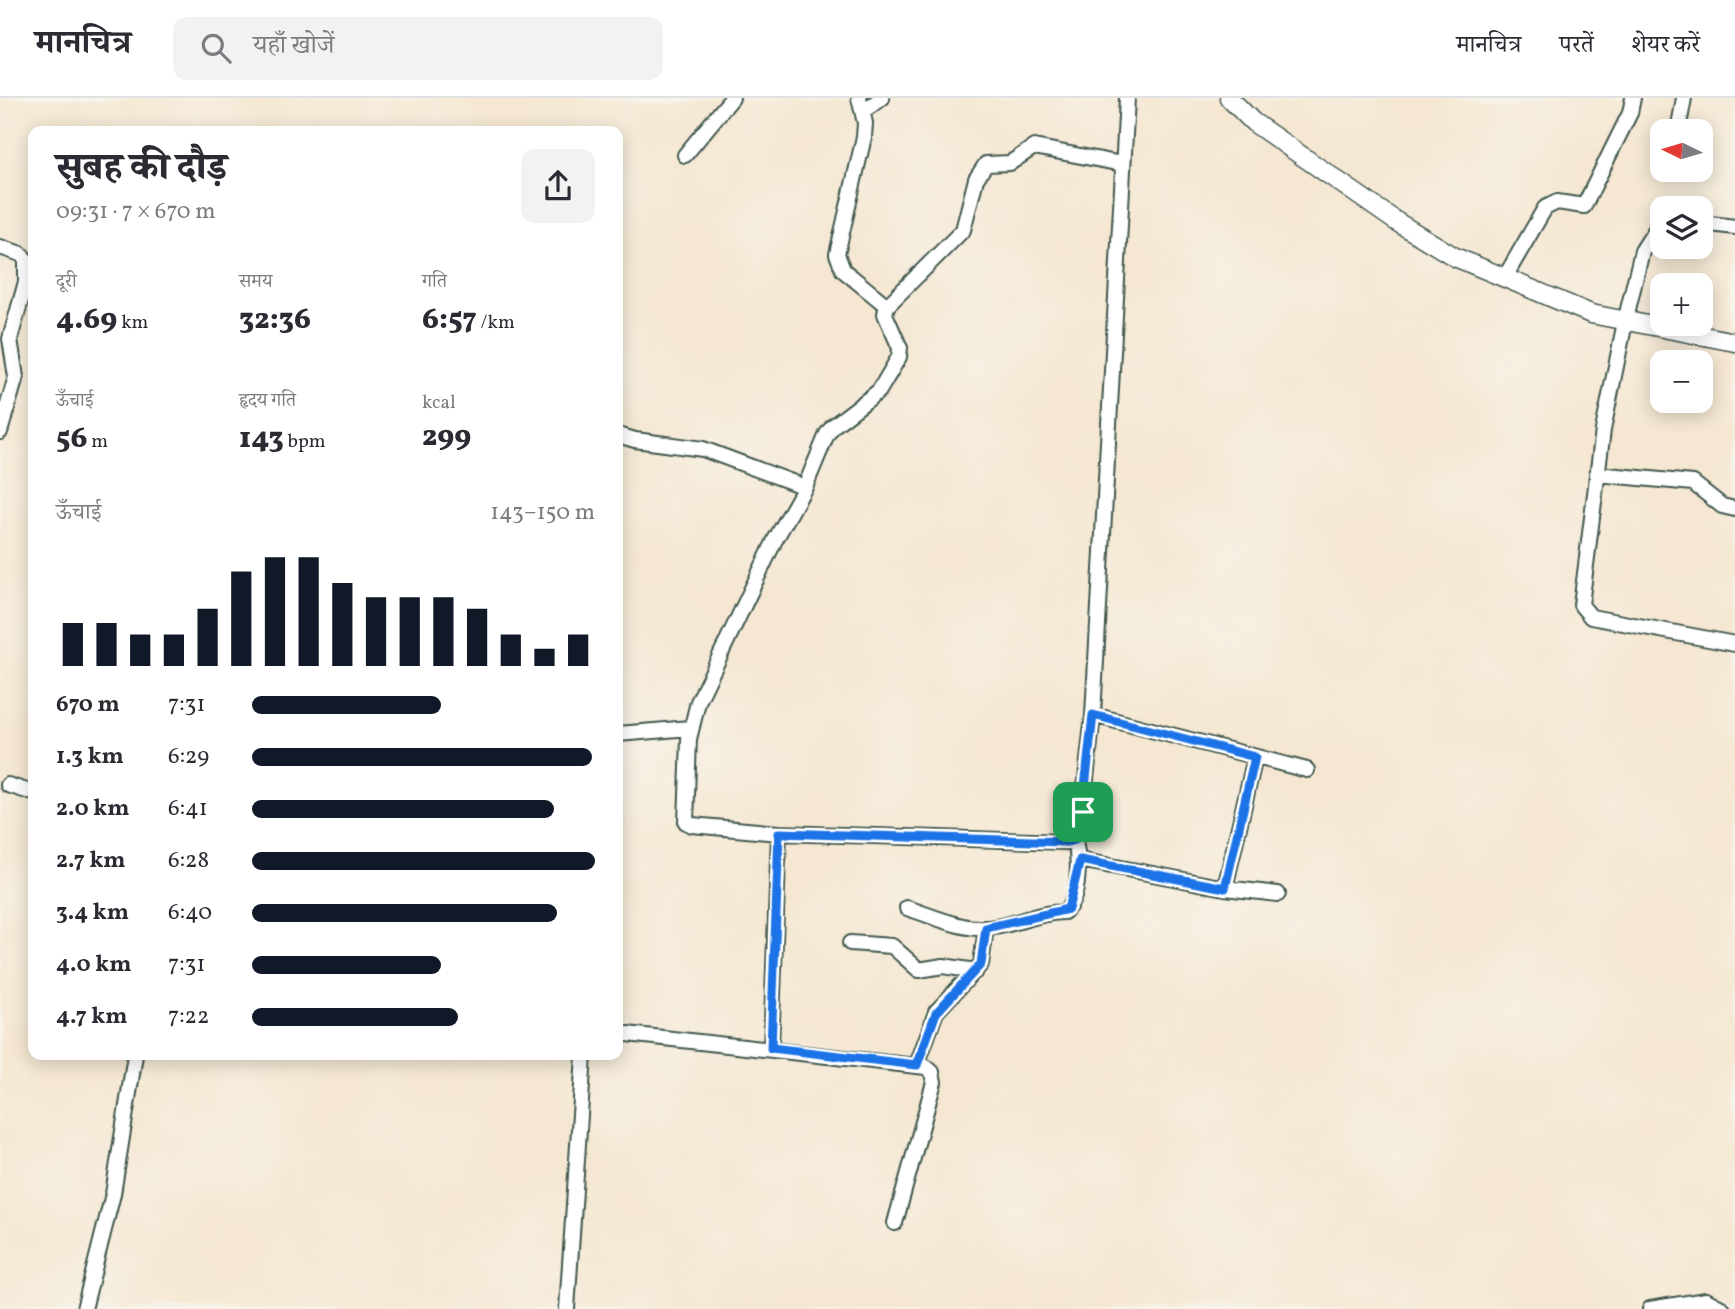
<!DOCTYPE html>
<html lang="hi">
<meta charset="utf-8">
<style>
:root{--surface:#fff;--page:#f2f2f3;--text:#2b2b33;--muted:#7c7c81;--line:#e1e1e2;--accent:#111827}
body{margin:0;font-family:Vollkorn,"Noto Serif Devanagari",serif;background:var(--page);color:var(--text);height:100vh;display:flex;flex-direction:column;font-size:26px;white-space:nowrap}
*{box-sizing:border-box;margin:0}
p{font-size:23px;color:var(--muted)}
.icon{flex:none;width:38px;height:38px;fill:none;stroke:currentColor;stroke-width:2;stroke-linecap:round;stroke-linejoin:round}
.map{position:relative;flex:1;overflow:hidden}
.side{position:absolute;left:28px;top:28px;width:595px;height:934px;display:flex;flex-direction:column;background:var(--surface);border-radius:14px;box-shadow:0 4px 18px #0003}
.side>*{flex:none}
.needle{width:46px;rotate:275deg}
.controls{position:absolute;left:1650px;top:21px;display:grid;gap:14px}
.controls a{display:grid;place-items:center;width:63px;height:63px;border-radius:14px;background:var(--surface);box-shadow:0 4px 18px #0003;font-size:35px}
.pin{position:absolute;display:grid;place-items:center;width:60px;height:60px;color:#fff;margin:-30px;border-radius:14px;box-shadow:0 4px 10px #0006}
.round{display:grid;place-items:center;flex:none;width:74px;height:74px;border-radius:14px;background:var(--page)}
.head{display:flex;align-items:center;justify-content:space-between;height:119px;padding:0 28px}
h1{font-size:38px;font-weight:800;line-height:52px}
.figures{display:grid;grid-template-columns:repeat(3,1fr);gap:10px;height:119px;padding:7px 28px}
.figures div{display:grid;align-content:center}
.figures b{font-size:30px;font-weight:800}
.figures small{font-size:19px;font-weight:400}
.figures p{font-size:19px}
.chart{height:196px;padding:14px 28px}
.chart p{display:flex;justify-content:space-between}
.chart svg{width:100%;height:126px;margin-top:7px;stroke:var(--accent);stroke-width:6}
ul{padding:0 28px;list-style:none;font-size:23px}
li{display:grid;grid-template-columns:112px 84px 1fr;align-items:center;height:52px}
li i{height:18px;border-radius:9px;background:var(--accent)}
header{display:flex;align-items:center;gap:42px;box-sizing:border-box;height:98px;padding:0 35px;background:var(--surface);border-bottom:2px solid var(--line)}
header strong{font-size:33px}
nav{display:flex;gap:38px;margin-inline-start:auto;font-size:24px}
.search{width:490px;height:63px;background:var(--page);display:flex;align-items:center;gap:18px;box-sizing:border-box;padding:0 24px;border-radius:14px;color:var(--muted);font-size:26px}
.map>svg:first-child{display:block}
</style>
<header>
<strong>मानचित्र</strong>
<div class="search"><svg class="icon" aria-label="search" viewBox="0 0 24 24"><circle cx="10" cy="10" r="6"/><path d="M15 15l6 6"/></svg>यहाँ खोजें</div>
<nav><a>मानचित्र</a><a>परतें</a><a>शेयर करें</a></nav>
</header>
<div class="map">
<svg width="1735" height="1211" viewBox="0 0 1735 1211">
<rect width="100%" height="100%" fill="#f7f3e8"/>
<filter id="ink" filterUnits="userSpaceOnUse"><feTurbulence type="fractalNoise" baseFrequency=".0143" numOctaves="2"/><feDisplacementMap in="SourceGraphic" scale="14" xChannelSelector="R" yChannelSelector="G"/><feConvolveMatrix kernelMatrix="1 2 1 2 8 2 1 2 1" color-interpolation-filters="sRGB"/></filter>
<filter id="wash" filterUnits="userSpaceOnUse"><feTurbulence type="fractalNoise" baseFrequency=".00686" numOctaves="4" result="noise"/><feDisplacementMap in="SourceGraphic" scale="28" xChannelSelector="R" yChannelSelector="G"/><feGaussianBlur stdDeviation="1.57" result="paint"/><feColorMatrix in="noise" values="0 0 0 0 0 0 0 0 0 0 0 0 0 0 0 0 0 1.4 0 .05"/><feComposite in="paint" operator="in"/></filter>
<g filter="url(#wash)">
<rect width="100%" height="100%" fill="#f5e7d2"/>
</g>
<g filter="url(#ink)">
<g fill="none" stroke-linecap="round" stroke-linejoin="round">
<defs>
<path id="minor" d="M 859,0 L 865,25 L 864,39 L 837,156 L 843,172 L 887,208
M 863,13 L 882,0
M 1678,33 L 1684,0
M 685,57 L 732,0
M 1122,66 L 1034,49 L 1010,65 L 986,66 L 976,81 L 963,132 L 887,208 L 885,216 L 900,250 L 899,259 L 879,293 L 833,328 L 827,336 L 805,389 L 775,442 L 698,604 L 689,641 L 686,724 L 692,727 L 779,735 L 1066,744 L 1075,742 L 1080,735 L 1093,617 L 1127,0
M 1662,122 L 1642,153 L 1625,224 L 1603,332 L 1581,507 L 1591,519 L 1735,546
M 1701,125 L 1735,129
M 0,149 L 21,156 L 26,162 L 26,184 L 10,241 L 16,279 L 0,334
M 1505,179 L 1545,110 L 1557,104 L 1584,108 L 1630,15 L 1633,0
M 618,337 L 635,342 L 703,351 L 805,389
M 1597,376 L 1693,385 L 1722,408 L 1735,411
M 1093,617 L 1307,672
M 618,636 L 690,630
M 8,687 L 33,695
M 1080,762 L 1225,790 L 1278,796
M 1225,790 L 1255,659
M 907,810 C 933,818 961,832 988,830 C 1014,828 1037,814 1064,814 C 1081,801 1079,760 1075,742
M 850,845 L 892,848 L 919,872 L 943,868 L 976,873
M 618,935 L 926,969 L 932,974 L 934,984 L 895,1125
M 771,950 L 779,735
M 917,967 L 936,914 L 981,866 L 986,830
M 84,1211 L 113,1096 L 135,957
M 567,1211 L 584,957
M 1650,1211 L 1706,1202 L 1723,1211"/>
<path id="tertiary" d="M 1229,0 L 1253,24 L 1397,124 L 1455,159 L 1591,216 L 1735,244"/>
</defs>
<use href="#minor" stroke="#3f564c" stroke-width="18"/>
<use href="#tertiary" stroke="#3f564c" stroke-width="21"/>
<use href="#minor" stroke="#fff" stroke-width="14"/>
<use href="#tertiary" stroke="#fff" stroke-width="18"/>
</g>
</g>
<g fill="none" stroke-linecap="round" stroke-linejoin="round" filter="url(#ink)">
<defs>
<path id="route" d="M 1093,617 L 1255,659 L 1225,790 L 1080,762 L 1068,811 L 986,830 L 981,866 L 936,915 L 917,967 L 771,950 L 779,735 L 1066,744 L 1075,742 L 1080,735 Z"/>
</defs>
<use href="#route" stroke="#fff" stroke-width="14"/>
<use href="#route" stroke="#1a73e8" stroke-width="9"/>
</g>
</svg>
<div class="controls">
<a><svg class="needle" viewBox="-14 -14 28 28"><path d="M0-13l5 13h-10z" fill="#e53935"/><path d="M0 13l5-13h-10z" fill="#7c7c81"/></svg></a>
<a><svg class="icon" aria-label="layers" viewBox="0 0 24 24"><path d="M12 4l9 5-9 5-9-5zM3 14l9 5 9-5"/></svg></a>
<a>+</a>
<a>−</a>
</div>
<div class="pin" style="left:1083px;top:714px;background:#1e9e55"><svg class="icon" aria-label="arrive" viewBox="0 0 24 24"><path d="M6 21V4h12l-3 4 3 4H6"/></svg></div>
<section class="side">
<div class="head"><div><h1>सुबह की दौड़</h1><p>09:31 · 7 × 670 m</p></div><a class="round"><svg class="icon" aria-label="share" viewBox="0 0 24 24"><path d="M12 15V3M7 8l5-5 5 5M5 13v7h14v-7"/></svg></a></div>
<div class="figures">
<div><p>दूरी</p><b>4.69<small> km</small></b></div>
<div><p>समय</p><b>32:36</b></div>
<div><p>गति</p><b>6:57<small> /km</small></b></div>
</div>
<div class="figures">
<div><p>ऊँचाई</p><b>56<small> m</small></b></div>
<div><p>हृदय गति</p><b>143<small> bpm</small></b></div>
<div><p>kcal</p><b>299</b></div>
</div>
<div class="chart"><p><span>ऊँचाई</span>143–150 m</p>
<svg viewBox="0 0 160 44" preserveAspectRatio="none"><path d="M5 44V29M15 44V29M25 44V33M35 44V33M45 44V24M55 44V11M65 44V6M75 44V6M85 44V15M95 44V20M105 44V20M115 44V20M125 44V24M135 44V33M145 44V38M155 44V33"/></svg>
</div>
<ul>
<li><b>670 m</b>7:31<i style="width:55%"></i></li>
<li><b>1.3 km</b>6:29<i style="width:99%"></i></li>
<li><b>2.0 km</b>6:41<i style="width:88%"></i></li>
<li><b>2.7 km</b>6:28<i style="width:100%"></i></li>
<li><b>3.4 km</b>6:40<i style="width:89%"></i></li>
<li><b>4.0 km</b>7:31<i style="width:55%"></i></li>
<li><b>4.7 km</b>7:22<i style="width:60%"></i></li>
</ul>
</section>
</div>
